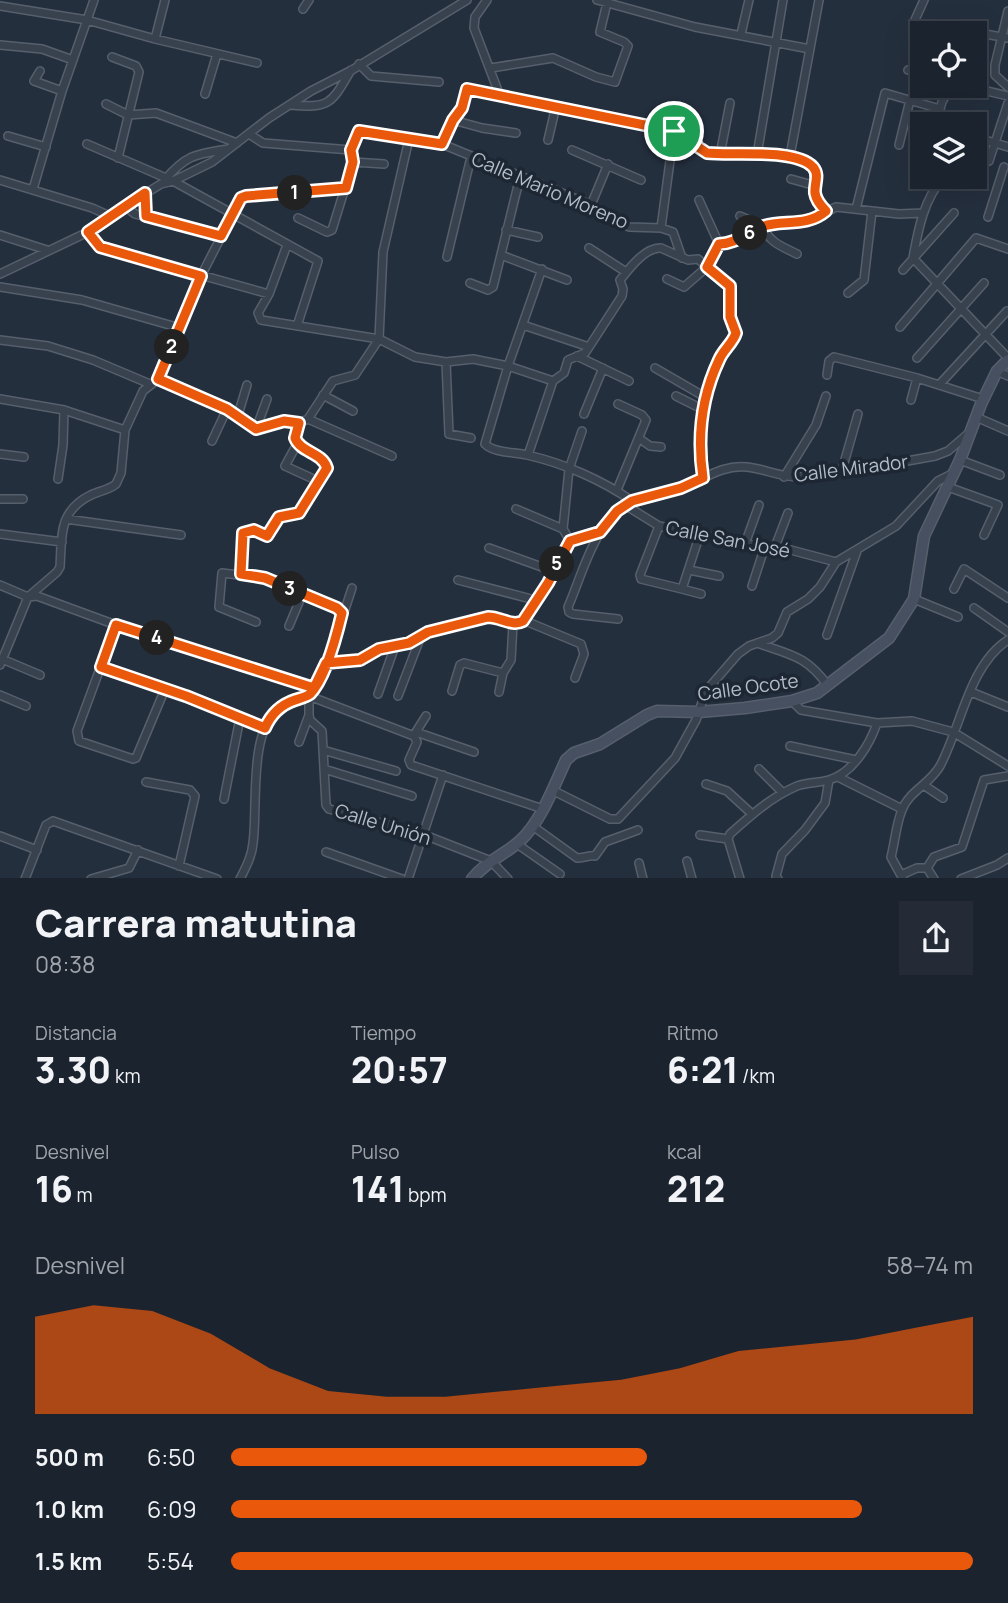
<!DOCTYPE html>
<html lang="es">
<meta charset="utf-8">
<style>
:root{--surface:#1b232e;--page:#242b36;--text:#f1f3f6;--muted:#a0a4aa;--line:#39404a;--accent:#ea580c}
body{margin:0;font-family:Manrope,sans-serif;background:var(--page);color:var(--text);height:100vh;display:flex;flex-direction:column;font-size:26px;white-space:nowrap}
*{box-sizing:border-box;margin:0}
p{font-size:23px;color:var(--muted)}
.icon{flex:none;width:38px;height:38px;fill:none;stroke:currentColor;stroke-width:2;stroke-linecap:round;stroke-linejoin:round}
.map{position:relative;height:878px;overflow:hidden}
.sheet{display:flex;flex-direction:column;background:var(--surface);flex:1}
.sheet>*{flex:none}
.controls{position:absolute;left:910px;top:21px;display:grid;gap:14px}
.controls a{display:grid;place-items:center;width:77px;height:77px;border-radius:0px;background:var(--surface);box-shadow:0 7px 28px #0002,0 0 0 2px var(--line);font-size:35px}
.pin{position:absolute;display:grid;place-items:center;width:60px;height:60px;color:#fff;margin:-30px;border:4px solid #fff;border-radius:50%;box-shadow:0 2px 7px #0007}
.km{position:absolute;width:35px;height:35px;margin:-18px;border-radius:50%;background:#222;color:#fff;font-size:19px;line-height:35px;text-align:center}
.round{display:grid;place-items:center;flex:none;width:74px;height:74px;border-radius:0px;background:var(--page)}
.head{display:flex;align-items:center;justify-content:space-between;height:119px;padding:0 35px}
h1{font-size:38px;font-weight:800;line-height:52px}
.stats{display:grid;grid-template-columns:repeat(3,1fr);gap:10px;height:119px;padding:7px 35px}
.stats div{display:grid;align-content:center}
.stats b{font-size:35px;font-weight:800}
.stats small{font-size:19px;font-weight:400}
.stats p{font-size:19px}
.chart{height:196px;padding:14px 35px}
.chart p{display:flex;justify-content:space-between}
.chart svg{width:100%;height:126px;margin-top:7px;fill:var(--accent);opacity:.7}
ul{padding:0 35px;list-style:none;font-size:23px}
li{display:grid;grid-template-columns:112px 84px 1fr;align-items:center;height:52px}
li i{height:18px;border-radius:9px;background:var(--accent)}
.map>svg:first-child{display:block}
</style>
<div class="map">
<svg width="1008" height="879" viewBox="0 0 1008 879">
<rect width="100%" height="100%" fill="#242f3e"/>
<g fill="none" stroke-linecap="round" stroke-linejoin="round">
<defs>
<path id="street" d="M 487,0 L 475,17 L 474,28 L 500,96
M 597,0 L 695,27 L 810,49
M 924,0 L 914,22 L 916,30 L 951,28 L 1008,38
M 0,6 L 87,20 L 155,39 L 257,63
M 303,9 L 309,0
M 1008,11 L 995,65 L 995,75 L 1008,87
M 741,34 L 749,0
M 155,39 L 165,0
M 0,45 L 42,49 L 73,60
M 112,57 L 136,66 L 139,72 L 118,158
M 359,64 L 371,76 L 439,82
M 491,68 L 553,58 L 596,77 L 615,82 L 628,46 L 624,42 L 600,32 L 607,3
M 908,70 L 922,74
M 40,71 L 34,81 L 62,91
M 966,86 L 1008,96
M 205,94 L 217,54
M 106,104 L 128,115
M 291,105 C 331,109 332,102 351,70
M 128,115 L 156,113 L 237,143
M 453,120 L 482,128 L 516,133
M 936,124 L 942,102 L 951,86
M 249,134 L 263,143 L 351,150
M 8,136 L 46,147
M 975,137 L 1008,147
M 548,140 L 556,106
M 87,144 L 173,181 L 318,261 L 297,326
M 442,144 C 450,126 462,111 466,92 L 471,89 L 687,133 L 691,134 L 698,147 L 707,153 L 790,156 C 835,171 803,184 826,211
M 899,145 L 910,100
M 572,150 L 641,180
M 720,155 L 730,103
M 757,155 L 783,0
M 790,156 L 819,0
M 989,161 L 1008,103
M 353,162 L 384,164
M 975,165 L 989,161
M 791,179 L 816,186
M 0,180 L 92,208 L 110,216
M 164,181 C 185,155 196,154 228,149
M 33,189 L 62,91 L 94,0
M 145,193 L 146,216
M 699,200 L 719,244
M 591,205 L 608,164
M 125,206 L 135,214 L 221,236
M 856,209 L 885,93 L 940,109
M 740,216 L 763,226 C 768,242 783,247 797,254
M 988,217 L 1004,167
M 298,218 L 327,232 L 332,230 L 353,162 L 351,150 L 356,133 L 362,130 L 442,144 L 591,205 L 629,227 L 661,228 L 673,232 L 682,258
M 661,228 L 674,131
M 506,230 L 538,237
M 88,232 L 100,247 L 269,294
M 0,235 L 47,250
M 287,245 L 269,294 L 258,313 L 261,320 L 379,339 L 415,357 L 446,362 L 473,359 L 508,366 L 553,381
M 589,248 L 626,272
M 501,255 L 567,280
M 447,257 L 471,157
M 913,258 L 1008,358
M 913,258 C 918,230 924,198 944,177
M 542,269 L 508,366 L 485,444 C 494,453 514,452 527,455 C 563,463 602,480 632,501
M 903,270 L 954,213
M 0,274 L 88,232 L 125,206 L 161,184 L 173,181 L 212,162 L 269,118 L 311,91 L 352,70 L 467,0
M 667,279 L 684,287 L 707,267 L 730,286 C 732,303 730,317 736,333 C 733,343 723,350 719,360 C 701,398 697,437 703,478
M 470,283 L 488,290 L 493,287 L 520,177
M 0,287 L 82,300 L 180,328
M 848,293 L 864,280 L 872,211
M 523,325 L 589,347
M 900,327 L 976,238 L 1008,249
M 0,340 L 48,346 L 93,360 L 150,384
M 577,356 L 629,381
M 917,358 L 984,283
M 446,362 L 449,434 L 471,438
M 655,368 L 705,397
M 997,371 L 1008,376
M 827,375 L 829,361 L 834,357 L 917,378 L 983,399
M 158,379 L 227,409 L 256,429 L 284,420 L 299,423
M 939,385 L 1007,311
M 323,395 L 353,411
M 676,396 L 702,409
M 0,399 L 64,410 L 125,430
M 911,400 L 917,378
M 584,414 L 603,368
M 238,415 L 247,385
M 976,417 L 1008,431
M 308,419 L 392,456
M 299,423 L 308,419 L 333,381 L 355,375 L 379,339 L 383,252 L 409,139
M 256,429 L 267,399
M 640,439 L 650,446 L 661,447
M 212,441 L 227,409
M 297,444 L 285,466 L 320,482
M 0,454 L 24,457
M 528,455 L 553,381 L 564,373 L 568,360 L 585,353 L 589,347 L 622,296 L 623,289 L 620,280 C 629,269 645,247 661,248 L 688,260 L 698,259 L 707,267 L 719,244 L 729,244 L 763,226 L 808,221 L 836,207 L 899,214 L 923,213
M 960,460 L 1000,475
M 842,470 L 858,414
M 784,477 L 816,425 L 826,396
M 58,479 L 63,445 L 64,410
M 948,487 L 998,505 L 984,535
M 617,490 L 646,420 L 642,415 L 618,404
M 0,499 L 23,499
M 625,505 L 659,526 L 745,544 L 787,549 L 836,562
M 516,509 L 563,529
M 66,519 L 181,535
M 659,526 L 640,575 L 641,579 L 682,589 L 700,534
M 0,534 L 62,542
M 570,541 L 563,529 L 569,469 L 582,431
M 745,544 L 759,505
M 775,547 L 788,513
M 489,548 L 553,571
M 689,570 L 719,576
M 241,574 L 243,533 L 254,530 L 267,536 L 279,517 L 299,513 L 327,468 C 322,452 301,453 295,438 L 299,423
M 458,580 L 535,600
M 0,585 L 28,597 L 37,596 L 116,625 L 314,689
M 752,586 L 765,546
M 682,589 L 701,594
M 954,589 L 964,569 L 1008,598
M 914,599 L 958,617
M 974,608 L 1008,632
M 618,619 L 573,614 L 569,612 L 568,607 C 583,573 594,522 630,503 C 645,495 665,495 681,488 C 702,480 723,464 747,467 C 765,469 780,477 799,477 L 842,470 L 874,467 L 935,456 L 948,451 L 969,433
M 523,620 L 581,644 L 584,654 L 575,678
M 256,622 L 219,607 L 222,573 L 265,578 L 337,608 L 342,613
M 116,625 L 77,731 L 79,741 L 133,759 L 136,758 L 165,689
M 289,626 L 302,595
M 827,635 L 857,551
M 757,643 C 791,655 807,656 828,686
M 2,659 L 40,675
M 326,663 L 360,660 L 379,649 L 409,643 L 428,632 L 488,617 C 501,617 512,627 523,620 L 548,583 L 570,541 L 600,532
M 0,665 L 28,597 L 57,572 L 60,567 C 62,536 58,511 91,495 C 99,491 109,490 116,484 L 121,473 L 125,430 L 143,391 L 158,379 L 201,276 L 241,198 L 246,196 L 346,188
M 101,667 L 186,696 L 265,728
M 312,691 L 332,649 L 352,588
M 452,691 L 460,665 L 464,663 L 503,673
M 499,692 L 503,673 L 511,660 L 513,624
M 971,692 L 1008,707
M 378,694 L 395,646
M 0,695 L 26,706
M 309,696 L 414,736
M 398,696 L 421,636
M 792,701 L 801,710 L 877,723 L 912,721 L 953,732 L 1008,766
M 309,715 L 310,720 L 322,731 L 326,805 L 329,809 L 422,834 L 491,861 L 508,879
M 416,732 L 474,752
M 414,735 L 426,716
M 414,736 L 417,742 L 409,760 L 411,765 L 543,809
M 299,742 L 309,715 L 309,696
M 790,746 L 856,760
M 323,750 L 396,771
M 324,769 L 412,796
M 759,769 L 783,793
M 838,777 L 902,809
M 146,782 L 190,790 L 195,796 L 179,866
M 706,784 L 727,791 L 752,814
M 925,786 L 943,798
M 552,790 L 610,819 L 618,819 L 675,758 L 696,720 L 706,691 L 738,654 L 749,646 L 772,638 L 778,633 L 787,612 L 808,599 L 820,587 L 836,562 L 896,526 L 938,481 L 954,473
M 224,799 L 240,718
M 534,827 L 577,858 C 584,858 589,855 595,856 L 605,842 L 638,830
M 700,835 L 728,839
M 0,836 L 37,850
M 517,844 L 560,874
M 326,852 L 402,879
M 687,861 L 692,879
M 639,863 L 643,879
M 927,868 L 934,857 L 962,847 L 984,780 L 1008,776
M 901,875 L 917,868 L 927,868 L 934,879
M 25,879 L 46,825 L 53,821 L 217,879
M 91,879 L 129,868 L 138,850
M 240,879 C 246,867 252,856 253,843 C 258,809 248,731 279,708 C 287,701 298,699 309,696
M 408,879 L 443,775
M 740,879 L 728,839 L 730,834 C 750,816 771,797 797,786 C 807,782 819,783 829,780 C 853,773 870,744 877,723
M 778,879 L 776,876 L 782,854 L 805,830 L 825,803 L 829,780
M 903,879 L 891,857 C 895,842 896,824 902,810 C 909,791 930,784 940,766 C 961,727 969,665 1008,640
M 961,879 L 997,865 L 1008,858"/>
<path id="secondary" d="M 472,879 C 485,862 504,855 520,841 C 542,820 553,788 566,760 L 574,753 L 600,744 L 647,715 L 657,711 L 699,712 L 745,708 L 792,701 L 817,693 L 889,638 L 914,599 L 924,536 L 960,460 L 981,404 L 997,371 L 1008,360"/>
</defs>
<use href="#street" stroke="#565f6c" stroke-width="10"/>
<use href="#secondary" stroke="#565f6c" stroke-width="13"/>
<use href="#street" stroke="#38414e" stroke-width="7"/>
<use href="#secondary" stroke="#465061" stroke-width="10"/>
</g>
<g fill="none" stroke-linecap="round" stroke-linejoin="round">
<defs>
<path id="route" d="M 674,131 L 467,89 L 462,108 L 453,120 L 442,144 L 359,131 L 351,150 L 353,162 L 346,188 L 246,196 L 241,198 L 221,236 L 146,216 L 145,193 L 88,232 L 100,247 L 201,276 L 158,379 L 227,409 L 256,429 L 284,421 L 299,423 L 295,438 C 301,453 322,452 327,468 L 299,513 L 279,517 L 267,536 L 254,530 L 243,533 L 241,574 L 265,578 L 337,608 L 342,613 C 337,634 325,679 310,694 C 306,697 301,698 295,700 C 280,705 271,714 265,728 L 186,696 L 101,667 L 116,625 L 314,688 L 326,663 L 360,660 L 379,649 L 409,643 L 428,632 L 488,617 C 501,617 512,627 523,621 L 548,583 L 570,541 L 600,532 L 617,511 L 632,501 L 681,488 L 703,478 C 697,437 701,398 719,360 C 723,350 733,343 736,333 L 730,317 L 730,286 L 707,267 L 719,244 C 735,244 746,233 761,227 C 782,219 806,228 826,211 C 821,206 816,200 815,193 C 814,184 820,175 813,167 C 795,148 733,156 707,153 L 698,147 L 691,134 L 674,131"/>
</defs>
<use href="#route" stroke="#fff" stroke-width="14"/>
<use href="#route" stroke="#ea580c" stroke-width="9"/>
</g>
<g text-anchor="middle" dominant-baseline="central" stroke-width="7" stroke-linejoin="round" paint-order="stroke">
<g font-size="19" fill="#b4bcc9" stroke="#1d2633">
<text transform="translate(550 190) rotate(23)">Calle Mario Moreno</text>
<text transform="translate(851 468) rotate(-7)">Calle Mirador</text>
<text transform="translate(728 539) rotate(11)">Calle San José</text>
<text transform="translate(748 687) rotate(-8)">Calle Ocote</text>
<text transform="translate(383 824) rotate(17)">Calle Unión</text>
</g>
</g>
</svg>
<div class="controls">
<a><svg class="icon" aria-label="locate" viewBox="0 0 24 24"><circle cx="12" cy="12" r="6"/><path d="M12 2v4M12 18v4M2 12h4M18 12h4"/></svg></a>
<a><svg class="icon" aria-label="layers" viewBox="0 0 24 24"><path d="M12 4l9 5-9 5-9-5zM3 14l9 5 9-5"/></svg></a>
</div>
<div class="pin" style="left:674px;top:131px;background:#1e9e55"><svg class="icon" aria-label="arrive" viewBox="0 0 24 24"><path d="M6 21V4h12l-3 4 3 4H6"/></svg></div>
<b class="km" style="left:295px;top:193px">1</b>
<b class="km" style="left:172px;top:347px">2</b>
<b class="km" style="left:290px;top:589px">3</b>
<b class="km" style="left:157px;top:638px">4</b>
<b class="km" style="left:557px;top:564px">5</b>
<b class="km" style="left:750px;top:233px">6</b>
</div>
<section class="sheet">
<div class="head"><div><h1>Carrera matutina</h1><p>08:38</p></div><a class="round"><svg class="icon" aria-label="share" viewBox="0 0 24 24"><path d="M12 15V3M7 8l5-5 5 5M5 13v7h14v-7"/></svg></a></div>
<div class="stats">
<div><p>Distancia</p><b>3.30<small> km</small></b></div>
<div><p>Tiempo</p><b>20:57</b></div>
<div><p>Ritmo</p><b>6:21<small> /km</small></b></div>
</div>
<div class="stats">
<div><p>Desnivel</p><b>16<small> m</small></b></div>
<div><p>Pulso</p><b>141<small> bpm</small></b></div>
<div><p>kcal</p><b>212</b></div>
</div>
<div class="chart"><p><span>Desnivel</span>58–74 m</p>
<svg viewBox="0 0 160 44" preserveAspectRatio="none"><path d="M0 44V10L10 6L20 8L30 16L40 28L50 36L60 38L70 38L80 36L90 34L100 32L110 28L120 22L130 20L140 18L150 14L160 10V44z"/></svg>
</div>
<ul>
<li><b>500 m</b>6:50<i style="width:56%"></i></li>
<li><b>1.0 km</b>6:09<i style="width:85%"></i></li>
<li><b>1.5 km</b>5:54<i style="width:100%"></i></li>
</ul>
</section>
